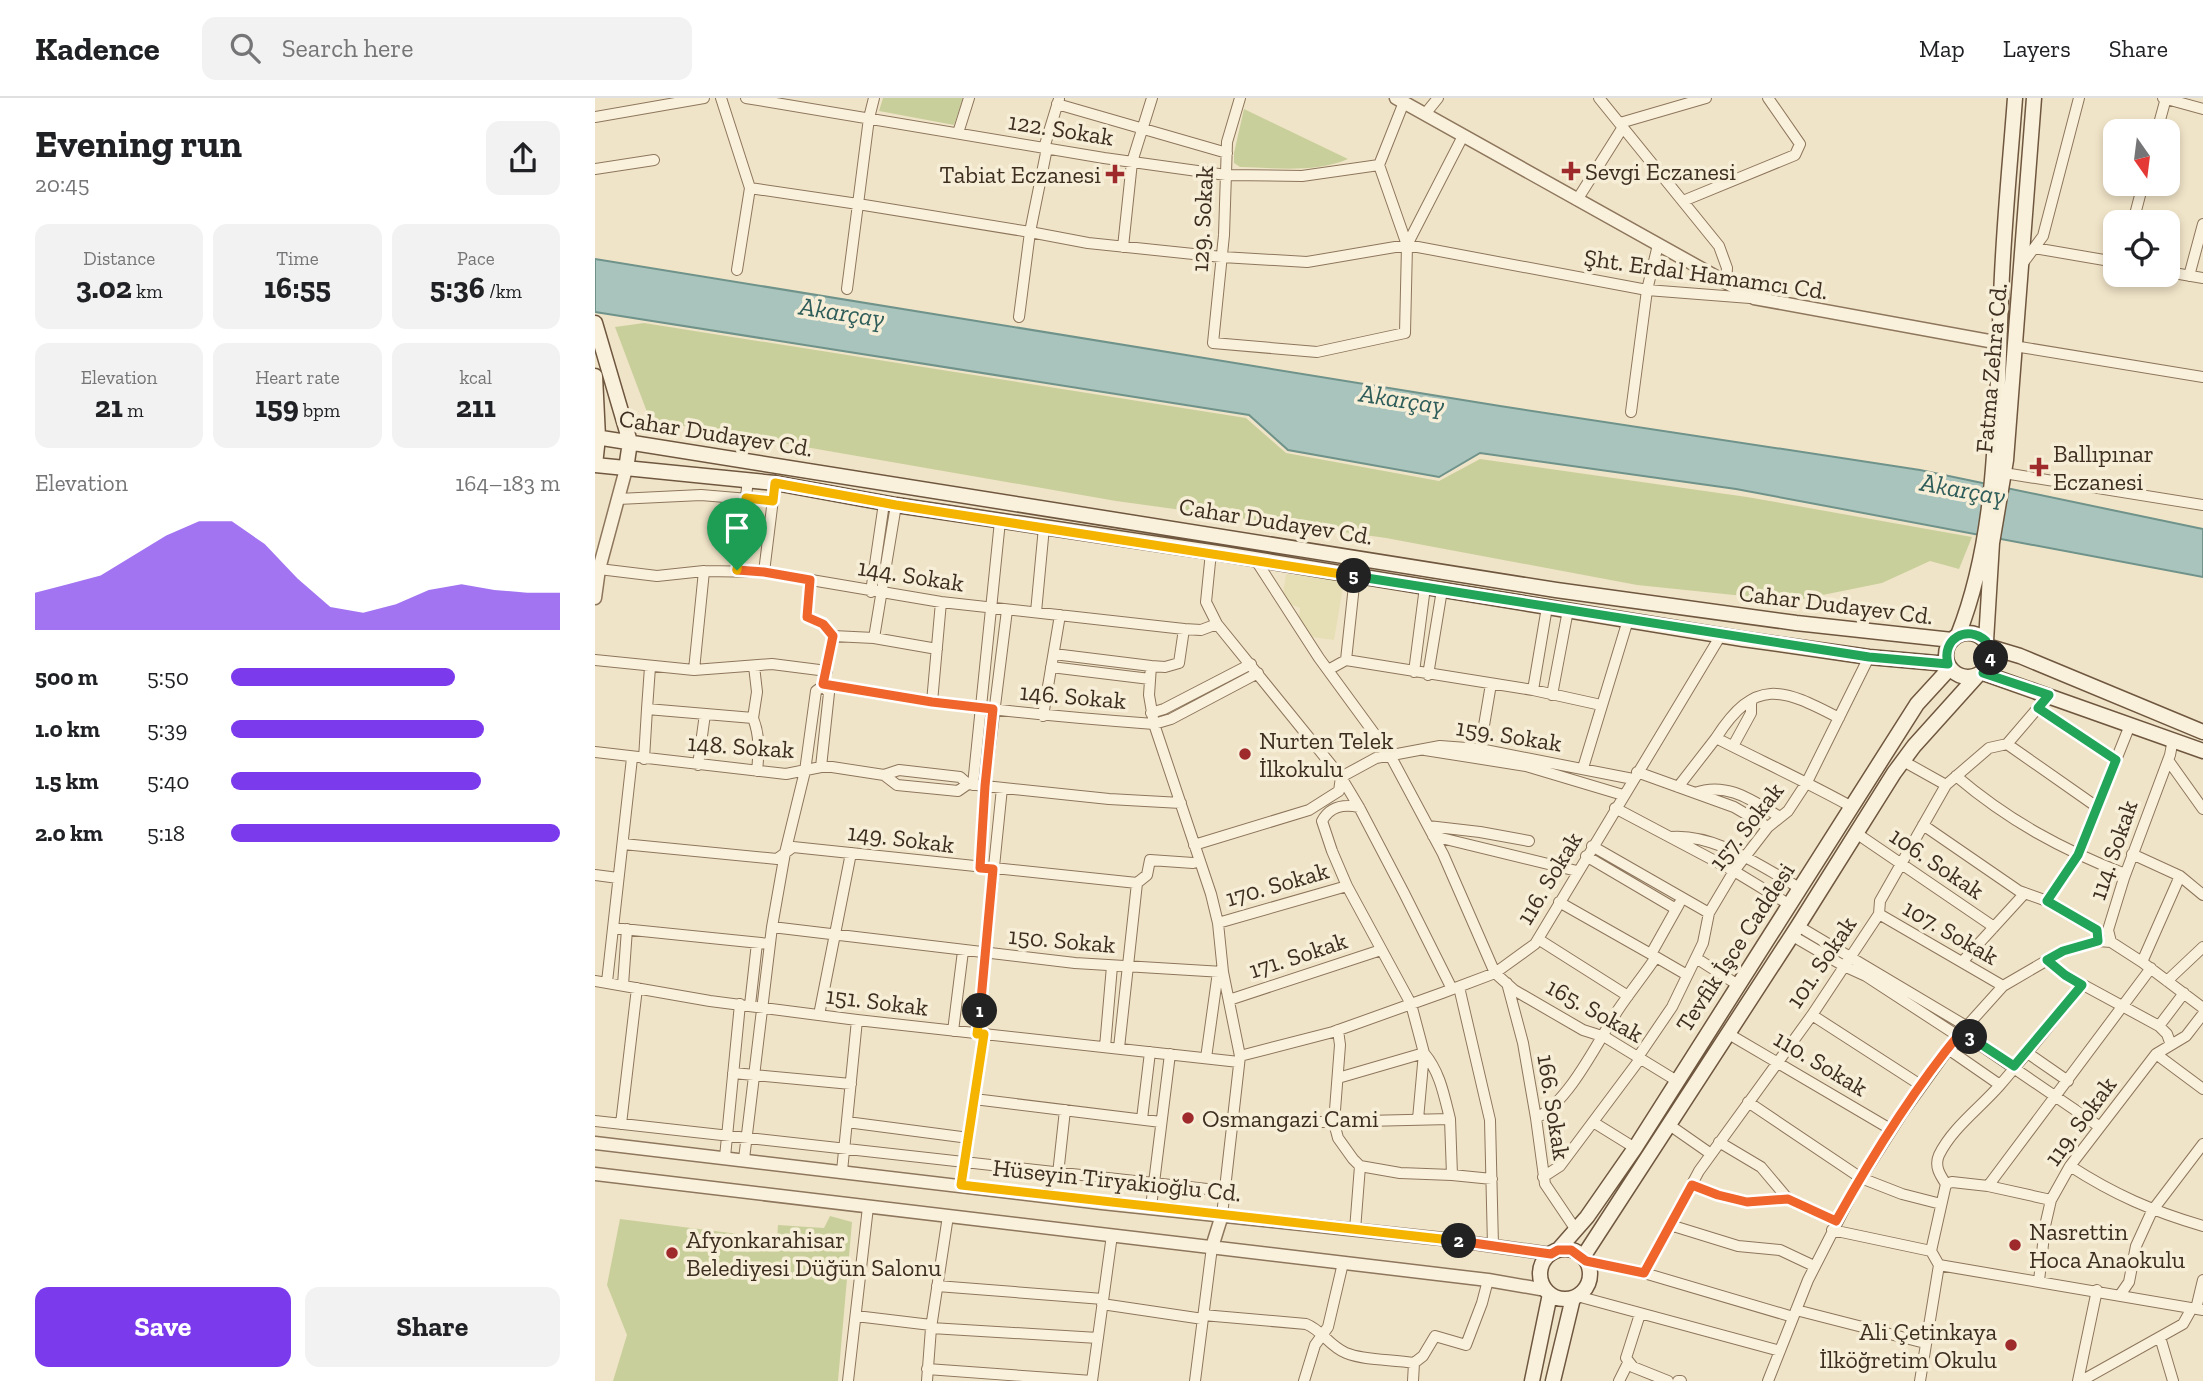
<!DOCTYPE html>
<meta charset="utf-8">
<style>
:root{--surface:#fff;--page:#f2f2f2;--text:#202124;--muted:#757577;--line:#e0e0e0;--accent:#7c3aed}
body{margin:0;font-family:"Zilla Slab",serif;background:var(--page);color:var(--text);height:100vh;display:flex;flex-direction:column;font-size:26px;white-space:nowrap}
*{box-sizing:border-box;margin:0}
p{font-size:23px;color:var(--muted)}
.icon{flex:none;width:38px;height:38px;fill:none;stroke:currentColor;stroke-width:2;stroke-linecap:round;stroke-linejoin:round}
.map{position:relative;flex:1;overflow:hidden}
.panel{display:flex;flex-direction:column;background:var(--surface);width:595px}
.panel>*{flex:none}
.needle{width:46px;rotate:166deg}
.fabs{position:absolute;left:1508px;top:21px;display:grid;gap:14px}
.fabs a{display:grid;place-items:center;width:77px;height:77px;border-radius:14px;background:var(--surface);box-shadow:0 4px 10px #0003;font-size:35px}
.pin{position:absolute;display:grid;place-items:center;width:60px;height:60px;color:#fff;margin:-72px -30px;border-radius:50% 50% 50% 0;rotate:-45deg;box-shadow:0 0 7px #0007}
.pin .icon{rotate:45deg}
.km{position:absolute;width:35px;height:35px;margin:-18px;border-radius:50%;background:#222;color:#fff;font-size:19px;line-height:35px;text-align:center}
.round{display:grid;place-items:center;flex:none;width:74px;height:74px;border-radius:14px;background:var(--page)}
.headline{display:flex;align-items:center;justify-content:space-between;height:119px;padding:0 35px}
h1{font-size:38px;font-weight:800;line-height:52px}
.figures{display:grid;grid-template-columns:repeat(3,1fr);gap:10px;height:119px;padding:7px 35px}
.figures div{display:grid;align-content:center;border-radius:14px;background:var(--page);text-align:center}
.figures b{font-size:30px;font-weight:800}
.figures small{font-size:19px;font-weight:400}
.figures p{font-size:19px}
.chart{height:196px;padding:14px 35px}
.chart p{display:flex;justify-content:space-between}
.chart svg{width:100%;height:126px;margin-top:7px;fill:var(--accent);opacity:.7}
.cta{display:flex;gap:14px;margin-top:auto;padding:14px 35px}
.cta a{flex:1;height:80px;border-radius:14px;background:var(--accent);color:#fff;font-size:28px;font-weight:800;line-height:80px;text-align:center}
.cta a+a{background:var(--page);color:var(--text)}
ul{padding:0 35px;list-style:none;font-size:23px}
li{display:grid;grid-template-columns:112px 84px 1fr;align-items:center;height:52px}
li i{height:18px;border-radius:9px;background:var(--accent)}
header{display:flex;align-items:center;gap:42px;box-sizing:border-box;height:98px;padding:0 35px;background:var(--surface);border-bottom:2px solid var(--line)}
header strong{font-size:33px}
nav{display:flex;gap:38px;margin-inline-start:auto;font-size:24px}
.search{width:490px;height:63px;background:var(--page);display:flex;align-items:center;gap:18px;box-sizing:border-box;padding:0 24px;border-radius:14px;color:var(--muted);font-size:26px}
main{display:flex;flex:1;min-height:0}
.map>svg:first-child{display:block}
</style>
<header>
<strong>Kadence</strong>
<div class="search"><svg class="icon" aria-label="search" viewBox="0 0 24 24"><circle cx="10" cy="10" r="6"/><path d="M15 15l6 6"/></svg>Search here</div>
<nav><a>Map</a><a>Layers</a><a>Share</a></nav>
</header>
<main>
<section class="panel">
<div class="headline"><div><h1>Evening run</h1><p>20:45</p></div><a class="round"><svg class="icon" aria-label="share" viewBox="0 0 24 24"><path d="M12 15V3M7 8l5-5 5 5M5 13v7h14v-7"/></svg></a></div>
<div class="figures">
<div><p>Distance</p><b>3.02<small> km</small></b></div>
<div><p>Time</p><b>16:55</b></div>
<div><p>Pace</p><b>5:36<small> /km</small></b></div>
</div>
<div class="figures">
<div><p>Elevation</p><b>21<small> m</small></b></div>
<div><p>Heart rate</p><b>159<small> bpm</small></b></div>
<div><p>kcal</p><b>211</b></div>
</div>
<div class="chart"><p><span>Elevation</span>164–183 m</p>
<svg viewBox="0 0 160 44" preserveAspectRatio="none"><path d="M0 44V31L10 28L20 25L30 18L40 11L50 6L60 6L70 14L80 26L90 36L100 38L110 35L120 30L130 28L140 30L150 31L160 31V44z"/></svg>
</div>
<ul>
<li><b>500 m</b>5:50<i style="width:68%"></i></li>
<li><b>1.0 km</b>5:39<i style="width:77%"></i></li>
<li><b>1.5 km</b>5:40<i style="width:76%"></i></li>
<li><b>2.0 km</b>5:18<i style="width:100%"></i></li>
</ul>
<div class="cta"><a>Save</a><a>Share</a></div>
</section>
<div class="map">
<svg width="1608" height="1283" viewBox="0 0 1608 1283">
<rect width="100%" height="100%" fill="#f0e4c8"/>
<path fill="#e6deb5" d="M 691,476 L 749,483 L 739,542 L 702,537 L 705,510 L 687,503 Z"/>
<path fill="#c9cf9b" d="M 288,0 L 368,0 L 359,27 L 284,13 Z
M 649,11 L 753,61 C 720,75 681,70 645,69 L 639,65 L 639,55 Z
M 49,225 L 651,320 L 691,355 L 844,383 L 885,361 L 1152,399 L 1377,439 L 1364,471 L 1335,463 L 1287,485 L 1198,503 L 1042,487 L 791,440 L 521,403 L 55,322 L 20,229 Z
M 235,1118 L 257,1124 L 243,1283 L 18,1283 L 32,1237 L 12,1187 L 25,1121 L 182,1141 L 183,1127 L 229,1130 Z"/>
<path fill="#a9c4bc" stroke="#6f938a" stroke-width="2" d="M 0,161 L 905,308 L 1325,372 L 1608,431 L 1608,479 L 1141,391 L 885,355 L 844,379 L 693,352 L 654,317 L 0,214 Z"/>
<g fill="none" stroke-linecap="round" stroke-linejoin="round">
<defs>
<path id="minor" d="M 126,0 L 155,90 L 263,106 L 252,191
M 151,0 L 509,60 L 631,77 L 707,78 L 784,67
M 279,0 L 274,20 L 263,106 L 435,134 L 452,50
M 645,0 L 632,44 L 629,137 L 618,245 L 722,254 L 810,235 L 812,147 L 784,67 L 809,4
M 1004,0 L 1124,148 L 1132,170 L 1131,185
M 1568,0 L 1608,11
M 462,6 L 632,55
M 830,16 L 843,0
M 0,19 L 109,0
M 1025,25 L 1111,0
M 1562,33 L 1571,0
M 363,35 L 374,0
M 449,50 L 464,1
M 0,71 L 59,62
M 982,102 L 1028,29
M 1088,103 L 1200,57 L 1205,46 L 1173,0
M 1538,124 L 1548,86
M 812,147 L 868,38
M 528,149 L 537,64 L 557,0
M 1439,150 L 1521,164
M 1428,165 L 1448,138 L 1484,0
M 142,172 L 155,90
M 1573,174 L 1608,180
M 1594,178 L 1608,126
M 424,219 L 435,134 L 493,145 L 627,159 L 712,164 L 812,147 L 1052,192 L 1155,200
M 1419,248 L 1608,279
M 1036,314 L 1052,192 L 1063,147
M 1409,375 L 1608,407
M 23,401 L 106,397 L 178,403
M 616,454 L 611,504 L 622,526 L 746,679 L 764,709 L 809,795 L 857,891
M 660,461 L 724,560 L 795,657 L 848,756 L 900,875 L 919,892 L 988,932 L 1010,939 L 1082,983
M 4,471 L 62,478 L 109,473 L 169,474 L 346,504 L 589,531 L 606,532 L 622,526
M 142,472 L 153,382
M 169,474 L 180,385
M 760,478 L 751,562 L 938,592 L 1006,607
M 215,482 L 212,519 L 228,526 L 238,538
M 276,494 L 289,405
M 441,514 L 449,429
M 589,531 L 584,565 L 570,569 L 556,568 L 554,597 L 559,626 L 616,796 L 623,825 L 628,874 L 645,958 L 627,1117
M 279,540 L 342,551
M 459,556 L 556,568
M 0,562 L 99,572 L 177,566 L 232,573
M 55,569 L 52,611 L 158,620 L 162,594 L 159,568
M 456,569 L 555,581
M 99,572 L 109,473
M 733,572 L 751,562
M 819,574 L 830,489
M 833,577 L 847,492
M 228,586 C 338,607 448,618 559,626 L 576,621 L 663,575
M 938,592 L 952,509
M 957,597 L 973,512
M 337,604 L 346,504
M 1443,610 L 1521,662
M 556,615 L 569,611 L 656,566
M 448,618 L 465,517
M 158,620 C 165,638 164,654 162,673
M 1121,640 C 1160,579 1187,590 1244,620
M 1412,646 L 1502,709
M 1138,648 L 1156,615 L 1156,603
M 830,652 L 931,668 L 1028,697
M 0,654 L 191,676 L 226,669 L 237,669 L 289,677 L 302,687 L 363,693 L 373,686
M 884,657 L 896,586
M 49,661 L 52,611
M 1573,662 L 1608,711
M 1308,663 L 1351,687
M 103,667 L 110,616
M 226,669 L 234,595 L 228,588
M 988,670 L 1033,522
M 1042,674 L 1139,709 L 1173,729
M 289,677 L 304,672 L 365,679 L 373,686 L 390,688 L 514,701 L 586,705
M 1361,678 C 1414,723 1466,751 1530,776
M 378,687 L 405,423
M 1083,689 L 1121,640 C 1166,663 1212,684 1257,709
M 1100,695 C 1132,683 1158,703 1185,719
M 764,709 C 748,706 735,708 727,723 L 737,753 L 752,788 L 816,906 L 829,955 L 823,1021
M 1020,710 L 1139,773 L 1195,807
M 1328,727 L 1424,793 L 1452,803 L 1502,832
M 833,728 L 885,734 L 934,743
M 1261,735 L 1399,829
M 838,738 L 982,773
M 1075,739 C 1121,735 1166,769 1205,790
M 28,746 L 182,761 L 198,749 L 542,785 L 524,950
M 599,747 L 714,712 L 744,693 L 746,679 L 781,660 L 845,648 L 885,651 L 1038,681
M 997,748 L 1114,815
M 1537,756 L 1585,778 L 1608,797
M 991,758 L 1081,811
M 385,770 L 390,688 L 412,512
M 0,777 L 23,780
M 542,785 L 552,777 L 555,762 L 598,765 L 605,763
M 1452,803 L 1483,757 L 1535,627
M 1284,816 L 1408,888
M 623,825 L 752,788
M 1203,828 L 1371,928
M 177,829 L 480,865 L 628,874
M 18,830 L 175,846
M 1196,837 L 1249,868 L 1271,878 L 1363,938
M 943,841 L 1033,898
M 1516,844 L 1513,832 L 1529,780 L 1575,657 L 1578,641
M 1056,856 L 1084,806
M 1061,859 L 1092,877
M 1101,860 L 1143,887
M 1452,862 L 1470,877 L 1564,928 L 1572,936 L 1576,947
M 1367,864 L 1430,795
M 1547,864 L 1585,778
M 0,883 L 115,903 L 262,922 L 644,964
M 1572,883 L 1608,849
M 12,884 L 37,660
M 912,885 L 928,945 L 941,1020 L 950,1086 L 981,1132
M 28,887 L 32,831
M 864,889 L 895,1022 L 898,1148
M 634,902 L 786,852
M 155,907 L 162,845
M 224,917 L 256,755
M 1217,917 L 1327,988
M 1564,928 L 1589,895
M 743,932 L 745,947 L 739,1025 L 743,1040 L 758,1061 L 765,1068 L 805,1075 L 857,1077
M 358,933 L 368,853
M 1366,934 L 1505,1029
M 1132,935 L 1297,1032
M 382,936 L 407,690
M 510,949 L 517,868
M 1353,951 L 1405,987
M 1431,954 L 1473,983
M 1561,956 L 1608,991
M 645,958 L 738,934 L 847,895 L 900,875 L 940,846 L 1126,537
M 1043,959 L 1077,909 L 1108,845 L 1114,815 L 1139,773 L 1173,729 L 1193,713 L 1212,684 L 1274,559
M 611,960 L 623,874
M 138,975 L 256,986
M 743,980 L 829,955 C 845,974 849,997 855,1021
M 379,1001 L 566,1024
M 1153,1004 L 1266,1080 L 1307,1096 L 1346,1106
M 941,1020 C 974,1004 1003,943 1023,912 C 1035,894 1049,877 1061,859 L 964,804
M 547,1021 L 555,954
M 0,1023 L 630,1093
M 252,1024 L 374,1040
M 998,1024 L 1040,1050
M 26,1026 L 42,890
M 637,1026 L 855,1021 L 857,1077 L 897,1081
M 1073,1026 L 1116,1056
M 1124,1044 L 1166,1069 L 1193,1101
M 130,1059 L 145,906
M 149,1061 L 177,829 L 190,755 L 210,673 L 221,593 L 228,588 L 238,538 L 279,540 L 301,407
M 1475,1068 C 1520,1097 1557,1113 1608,1128
M 247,1073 L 262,922
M 463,1076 L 470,1012
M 948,1079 L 965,1068 L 1045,961
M 1351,1086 C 1345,1077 1339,1068 1344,1057 C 1357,1030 1385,1010 1405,987 C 1433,955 1460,920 1487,887
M 366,1087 L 389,936
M 1097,1087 L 1123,1097 L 1152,1104 L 1193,1101 L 1241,1123
M 1393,1088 L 1556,870
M 556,1109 L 575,956
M 1075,1127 L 1143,1148 L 1185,1152 L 1219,1168
M 760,1132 L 765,1068
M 1237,1132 L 1336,1153
M 991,1163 L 1049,1175 L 1198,1219
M 1344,1167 L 1608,1212
M 1049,1175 L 1104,1073 L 1217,917 L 1284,816 L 1285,803 L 1351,687 L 1394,650 L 1412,646 L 1454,597
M 1444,1183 L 1450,1128 L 1456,1102 L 1475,1068 L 1561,956 L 1591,938 L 1608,916
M 342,1188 L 508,1201
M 1525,1197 L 1534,1184 L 1541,1148 L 1557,1113 L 1608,1046
M 982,1198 L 1185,1253
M 507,1206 L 608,1221
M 1601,1211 L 1608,1182
M 1201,1212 L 1330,1245
M 1045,1216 L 1031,1260 L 1038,1269 L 1073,1283
M 608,1217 L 711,1226 C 727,1232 734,1248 751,1255 C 771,1263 798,1261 819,1265 L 828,1258 L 840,1238 L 871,1247 L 887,1205 L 893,1182
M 261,1218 L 336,1227
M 336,1230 L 503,1240
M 1565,1239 L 1578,1283
M 332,1271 L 497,1283 L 517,1137
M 253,1283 L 273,1109
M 332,1283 L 336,1230 L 353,1118
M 600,1283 L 617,1149
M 709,1283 L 720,1247 L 733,1229 L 748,1165
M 818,1283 L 819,1265
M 1024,1283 L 1033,1265
M 1083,1283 L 1086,1283
M 1173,1283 L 1213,1182 L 1260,1090 L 1307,1016 L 1363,938 L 1408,888 L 1468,853 L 1503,843 L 1516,844 L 1547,864 L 1608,910
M 1325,1283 L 1344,1167 L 1336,1153 L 1351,1086 L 1357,1084 L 1393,1088 L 1456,1102
M 1483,1283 L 1502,1192
M 1486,1283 L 1588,1226 L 1597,1210"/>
<path id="tertiary" d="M 801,0 L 1159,200 L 1405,245
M 0,500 L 4,471 L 31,371
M 0,1045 L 507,1105 L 857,1142 L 956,1156
M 0,1076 L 893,1182 L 951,1192
M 617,1149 L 627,1117"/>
<path id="secondary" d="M 0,225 L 35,344 L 31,371
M 0,278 L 3,339 L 0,367
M 0,339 L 961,492 L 1201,525 L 1357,542
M 0,367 L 180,385 L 301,407 L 629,456 L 1148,541 L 1274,559 L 1353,566
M1351 557a22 22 0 1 1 44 0a22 22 0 1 1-44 0Z
M 1363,537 C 1404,434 1401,311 1406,201 C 1408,134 1415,67 1420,0
M 1391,543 L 1397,445 L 1411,362 L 1439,0
M 1395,549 L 1425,558 L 1608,634
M 1388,575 L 1608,653
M945 1176a25 25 0 1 1 50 0a25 25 0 1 1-50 0Z
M 963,1152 L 992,1119 L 1040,1050 L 1322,606 L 1355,570
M 988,1159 L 1203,828 L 1299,675 L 1319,648 L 1382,578
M 937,1283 L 955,1196
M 958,1283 L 978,1200"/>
</defs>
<use href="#minor" stroke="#8d765c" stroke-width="12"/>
<use href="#tertiary" stroke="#8d765c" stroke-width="15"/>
<use href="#secondary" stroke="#6f573f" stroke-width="17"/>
<use href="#minor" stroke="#faf1dc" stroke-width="10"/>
<use href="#tertiary" stroke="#faf1dc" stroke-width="12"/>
<use href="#secondary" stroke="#faf1dc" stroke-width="14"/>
</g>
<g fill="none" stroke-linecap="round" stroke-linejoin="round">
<defs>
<path id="split-1" d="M 142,472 L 169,474 L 215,482 L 212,519 L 228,526 L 238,538 L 228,586 L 337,604 L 398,611 L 390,688 L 385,770 L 398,771 L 385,913"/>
<path id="split-2" d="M 385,913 L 382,936 L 389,936 L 366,1087 L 864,1143"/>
<path id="split-3" d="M 864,1143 L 956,1156 L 963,1152 L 976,1152 L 991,1163 L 1049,1175 L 1097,1087 L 1123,1097 L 1152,1104 L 1193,1101 L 1241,1123 C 1277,1058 1319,991 1366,934 L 1375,939"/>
<path id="split-4" d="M 1375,939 L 1419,968 L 1487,887 L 1470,877 L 1452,862 L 1468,853 L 1503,843 L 1502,832 L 1452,803 L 1483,757 L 1521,662 L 1443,610 L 1454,597 L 1388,575 L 1392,569 L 1396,560"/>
<path id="split-5" d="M 759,478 L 1274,559 L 1353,566 C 1346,541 1372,526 1391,543 L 1396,560"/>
<path id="split-6" d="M 142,472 L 151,400 L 178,403 L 180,385 L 301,407 L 759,478"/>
</defs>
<use href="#split-1" stroke="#fff" stroke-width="14"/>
<use href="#split-2" stroke="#fff" stroke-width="14"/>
<use href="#split-3" stroke="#fff" stroke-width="14"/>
<use href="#split-4" stroke="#fff" stroke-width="14"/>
<use href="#split-5" stroke="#fff" stroke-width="14"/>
<use href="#split-6" stroke="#fff" stroke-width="14"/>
<use href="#split-1" stroke="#f0652b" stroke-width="9"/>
<use href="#split-2" stroke="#f5b400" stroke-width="9"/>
<use href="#split-3" stroke="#f0652b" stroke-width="9"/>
<use href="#split-4" stroke="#22a559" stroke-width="9"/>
<use href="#split-5" stroke="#22a559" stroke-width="9"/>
<use href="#split-6" stroke="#f5b400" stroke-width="9"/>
</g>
<g fill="#9e2a2b" stroke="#f7eed8" stroke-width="2.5">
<path d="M972.5 62.5h7v7h7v7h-7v7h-7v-7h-7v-7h7z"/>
<path d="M516.5 65.5h7v7h7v7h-7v7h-7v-7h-7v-7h7z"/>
<path d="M1440.5 358.5h7v7h7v7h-7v7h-7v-7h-7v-7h7z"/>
<circle cx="650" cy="656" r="7"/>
<circle cx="593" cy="1020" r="7"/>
<circle cx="1420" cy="1147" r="7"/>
<circle cx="77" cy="1155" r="7"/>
<circle cx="1416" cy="1247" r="7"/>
</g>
<g text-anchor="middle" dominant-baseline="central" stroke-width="7" stroke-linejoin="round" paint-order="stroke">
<g font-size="24" fill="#3d2e20" stroke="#f7eed8">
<text transform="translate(466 31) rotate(9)">122. Sokak</text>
<text transform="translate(607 121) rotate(-87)">129. Sokak</text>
<text transform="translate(1111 176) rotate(8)">Şht. Erdal Hamamcı Cd.</text>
<text transform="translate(1396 270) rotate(-85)">Fatma Zehra Cd.</text>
<text transform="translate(121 335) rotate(9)">Cahar Dudayev Cd.</text>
<text transform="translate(681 423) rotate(9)">Cahar Dudayev Cd.</text>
<text transform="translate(316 477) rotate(9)">144. Sokak</text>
<text transform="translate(1241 506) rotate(7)">Cahar Dudayev Cd.</text>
<text transform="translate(478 598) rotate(5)">146. Sokak</text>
<text transform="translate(914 637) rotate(9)">159. Sokak</text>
<text transform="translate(146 648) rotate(4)">148. Sokak</text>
<text transform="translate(1151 728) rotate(-52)">157. Sokak</text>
<text transform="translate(306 740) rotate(7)">149. Sokak</text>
<text transform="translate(1518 752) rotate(-71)">114. Sokak</text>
<text transform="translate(1342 765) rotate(34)">106. Sokak</text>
<text transform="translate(954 780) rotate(-59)">116. Sokak</text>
<text transform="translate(682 786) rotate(-16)">170. Sokak</text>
<text transform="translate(1356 834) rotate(30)">107. Sokak</text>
<text transform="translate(467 842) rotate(5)">150. Sokak</text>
<text transform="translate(1140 849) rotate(-57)">Tevfik İşce Caddesi</text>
<text transform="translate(703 857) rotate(-18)">171. Sokak</text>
<text transform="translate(1226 864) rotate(-56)">101. Sokak</text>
<text transform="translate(282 903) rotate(7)">151. Sokak</text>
<text transform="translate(1000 912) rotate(29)">165. Sokak</text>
<text transform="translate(1226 965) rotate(31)">110. Sokak</text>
<text transform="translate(959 1009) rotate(81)">166. Sokak</text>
<text transform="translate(1485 1023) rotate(-54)">119. Sokak</text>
<text transform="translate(522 1082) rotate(6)">Hüseyin Tiryakioğlu Cd.</text>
</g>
<g font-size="24" fill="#3d2e20" stroke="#f7eed8" text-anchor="start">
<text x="990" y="73">Sevgi Eczanesi</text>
<text x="506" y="76" text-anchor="end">Tabiat Eczanesi</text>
<text x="1458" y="355">Ballıpınar<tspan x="1458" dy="28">Eczanesi</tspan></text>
<text x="664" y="642">Nurten Telek<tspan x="664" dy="28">İlkokulu</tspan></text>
<text x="607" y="1020">Osmangazi Cami</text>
<text x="1434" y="1133">Nasrettin<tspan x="1434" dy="28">Hoca Anaokulu</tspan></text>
<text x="91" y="1141">Afyonkarahisar<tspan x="91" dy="28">Belediyesi Düğün Salonu</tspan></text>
<text x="1402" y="1233" text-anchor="end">Ali Çetinkaya<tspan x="1402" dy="28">İlköğretim Okulu</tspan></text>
</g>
<g font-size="26" font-style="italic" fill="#2f5d5a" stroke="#f7eed8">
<text transform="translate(247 214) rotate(9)">Akarçay</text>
<text transform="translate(807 301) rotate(9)">Akarçay</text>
<text transform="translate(1368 391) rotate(10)">Akarçay</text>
</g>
</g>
</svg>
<div class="fabs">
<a><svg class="needle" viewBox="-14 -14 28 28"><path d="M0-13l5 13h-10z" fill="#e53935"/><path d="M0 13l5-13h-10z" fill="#757577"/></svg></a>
<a><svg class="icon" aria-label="locate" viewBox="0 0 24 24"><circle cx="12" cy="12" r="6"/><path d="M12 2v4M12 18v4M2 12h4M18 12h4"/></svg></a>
</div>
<div class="pin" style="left:142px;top:472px;background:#1e9e55"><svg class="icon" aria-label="arrive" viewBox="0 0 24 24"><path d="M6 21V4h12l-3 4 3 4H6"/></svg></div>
<b class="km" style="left:385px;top:913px">1</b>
<b class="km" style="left:864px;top:1143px">2</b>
<b class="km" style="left:1375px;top:939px">3</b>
<b class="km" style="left:1396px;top:560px">4</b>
<b class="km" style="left:759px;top:478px">5</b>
</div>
</main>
